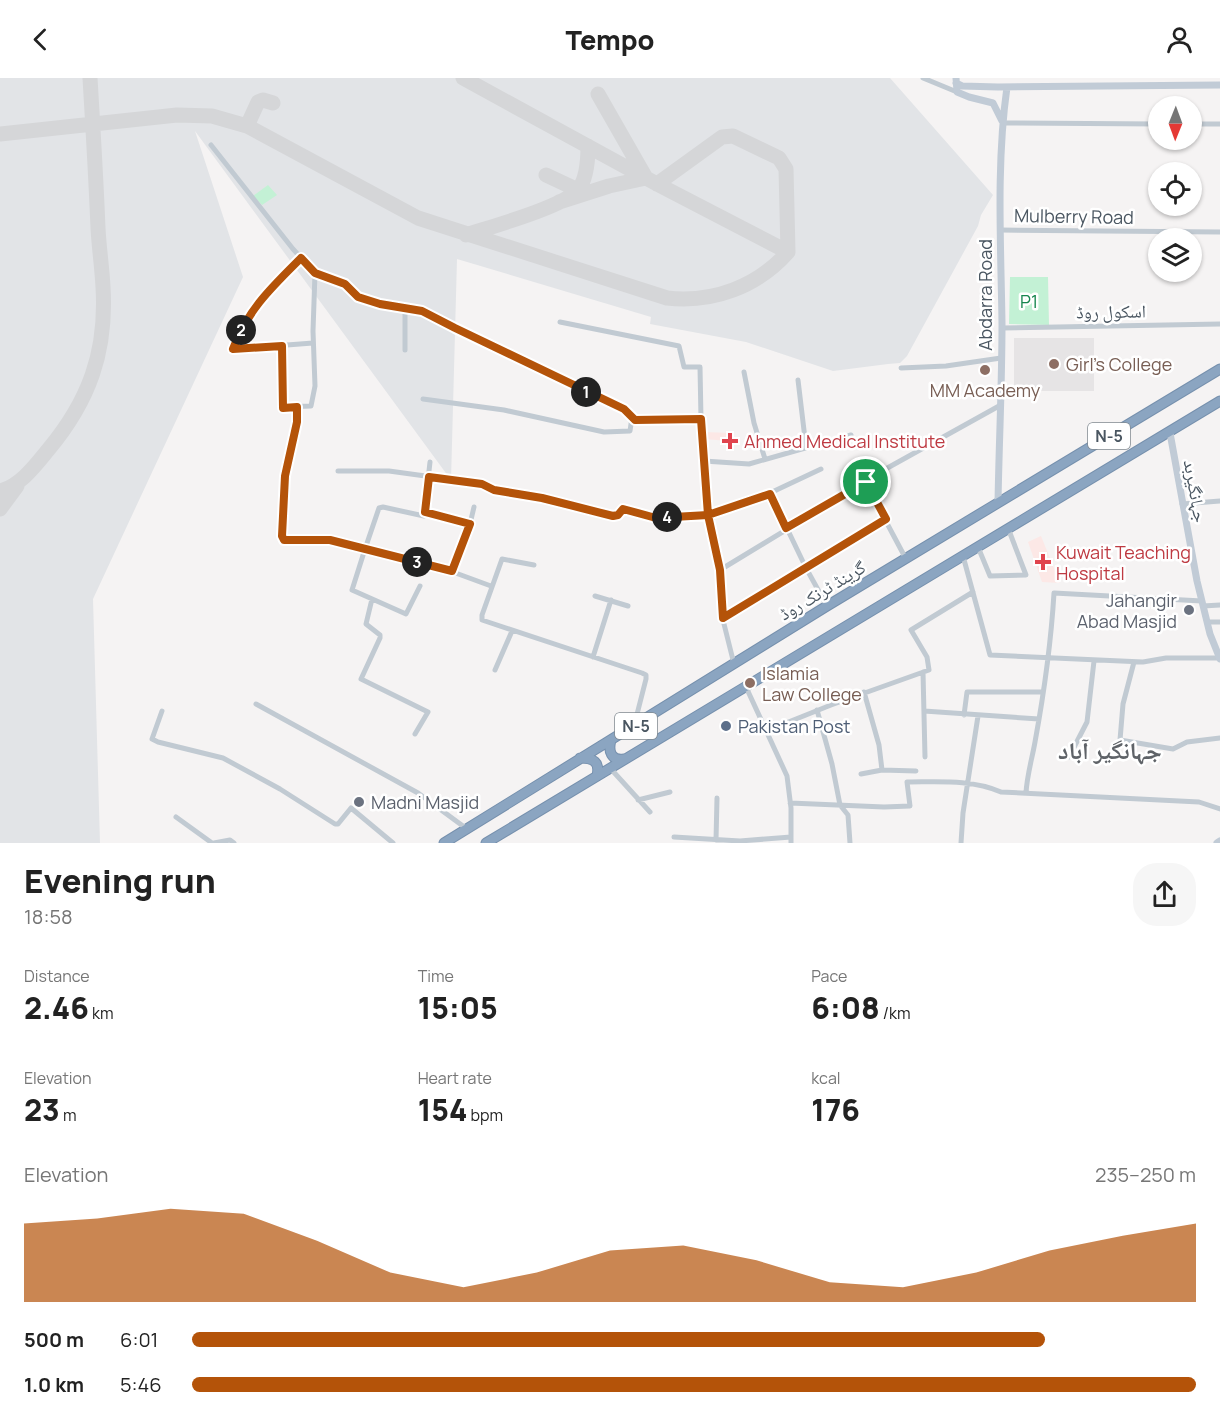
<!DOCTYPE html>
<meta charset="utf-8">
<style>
:root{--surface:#fff;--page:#f6f6f6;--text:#222;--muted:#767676;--accent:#b45309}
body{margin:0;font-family:Manrope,"Noto Naskh Arabic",sans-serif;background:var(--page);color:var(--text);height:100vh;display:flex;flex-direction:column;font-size:22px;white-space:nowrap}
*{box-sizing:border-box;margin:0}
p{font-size:20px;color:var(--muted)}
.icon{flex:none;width:33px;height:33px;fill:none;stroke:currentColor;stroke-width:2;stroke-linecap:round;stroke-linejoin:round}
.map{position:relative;height:765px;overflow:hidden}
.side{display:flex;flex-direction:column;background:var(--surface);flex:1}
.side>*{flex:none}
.needle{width:39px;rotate:181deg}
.tools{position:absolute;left:1148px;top:18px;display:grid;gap:12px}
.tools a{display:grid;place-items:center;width:54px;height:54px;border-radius:50%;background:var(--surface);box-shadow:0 2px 4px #0004;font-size:30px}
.pin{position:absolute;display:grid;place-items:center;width:51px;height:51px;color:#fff;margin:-26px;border:3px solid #fff;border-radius:50%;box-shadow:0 2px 6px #0007}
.km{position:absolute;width:30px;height:30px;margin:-15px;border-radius:50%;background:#222;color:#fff;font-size:16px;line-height:30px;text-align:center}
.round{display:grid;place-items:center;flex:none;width:63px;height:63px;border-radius:24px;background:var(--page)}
.overview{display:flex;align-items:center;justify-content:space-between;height:102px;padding:0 24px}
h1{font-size:33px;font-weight:800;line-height:45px}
.stats{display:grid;grid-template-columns:repeat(3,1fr);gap:9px;height:102px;padding:6px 24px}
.stats div{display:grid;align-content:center}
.stats b{font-size:30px;font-weight:800}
.stats small{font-size:16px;font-weight:400}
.stats p{font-size:16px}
.chart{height:168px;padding:12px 24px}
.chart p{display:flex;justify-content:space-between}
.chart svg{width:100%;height:108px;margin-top:6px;fill:var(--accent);opacity:.7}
ul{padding:0 24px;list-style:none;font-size:20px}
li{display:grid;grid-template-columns:96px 72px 1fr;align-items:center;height:45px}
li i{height:15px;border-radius:8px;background:var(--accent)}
header{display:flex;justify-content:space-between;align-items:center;height:78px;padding:0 24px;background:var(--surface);font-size:27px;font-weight:800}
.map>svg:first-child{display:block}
</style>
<header><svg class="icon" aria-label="back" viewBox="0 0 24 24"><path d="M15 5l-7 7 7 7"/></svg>Tempo<svg class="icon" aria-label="person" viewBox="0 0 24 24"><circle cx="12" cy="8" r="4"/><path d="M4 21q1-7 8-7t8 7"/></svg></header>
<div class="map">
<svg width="1220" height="765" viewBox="0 0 1220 765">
<rect width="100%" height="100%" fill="#f5f3f3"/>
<path fill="#e6e4e5" d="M 1014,260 L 1094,260 L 1094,313 L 1014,313 Z"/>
<path fill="#fce8e6" d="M 705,354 L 730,355 L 734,357 L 734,373 L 727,373 L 727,363 L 705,361 Z
M 1041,458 L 1060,505 L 1042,504 L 1028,464 Z"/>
<path fill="#e2e4e7" d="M 0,0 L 890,0 L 993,117 L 981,137 L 978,148 L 907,278 L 900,285 L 888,286 L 833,293 L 746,264 L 650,246 L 651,239 L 457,181 L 451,402 L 195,53 L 243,199 L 93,521 L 100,765 L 0,765 Z"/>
<path fill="#c3f1d5" d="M 268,107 L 277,117 L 262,127 L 253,118 Z
M 1010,199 L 1048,199 L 1049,247 L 1009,246 Z"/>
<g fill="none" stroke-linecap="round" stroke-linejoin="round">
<path stroke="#d5d6d8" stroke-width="15" d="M 463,0 L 657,106 L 788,174
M 247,48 L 258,24 L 263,22 L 273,25
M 0,56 L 177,37 L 212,38 L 247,48 L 418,140 L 667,220 C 713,225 757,209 788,174 L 786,91 L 779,80 L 733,58 L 722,59 L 657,106
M 546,97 L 578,112
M 559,124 L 609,108 L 646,100 L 598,16
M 466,157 C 490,149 563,129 578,112 C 587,101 588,81 588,68
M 0,413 C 20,408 35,388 48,372 C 89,323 107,274 103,209 C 102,189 99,170 98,150 C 96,100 93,50 90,0
M 0,431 L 17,408"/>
<defs>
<path id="highway" d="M 611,662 C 608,673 611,683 624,681
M 580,680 C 594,680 600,684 597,698
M 444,765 L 827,528 L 1220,291
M 486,765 L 1220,323"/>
</defs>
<use href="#highway" stroke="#7690ad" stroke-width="11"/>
<path stroke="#c1cad2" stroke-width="5" d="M 923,0 L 957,14
M 1003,45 L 1158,46
M 1191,46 L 1220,46
M 211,67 L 293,171 L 315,195 L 345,206 L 358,219 L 380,226 L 422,233 L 455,250 L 624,331 L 635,342 L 701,341
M 1000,152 L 1220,154
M 301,180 C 272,209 248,231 233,271 L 313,265
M 405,230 L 405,272
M 560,244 L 679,268 L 684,289 L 700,289 L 701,341 L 708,440 L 720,492 L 721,534 L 734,586
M 1002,250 L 1220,246
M 282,269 L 283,329 L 311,328 L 315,308 L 313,253 L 315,195
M 901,290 L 946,288 L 1001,280
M 744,294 L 754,345 L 765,381
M 798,302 L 806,369
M 423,321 L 504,332 L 604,354 L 630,353 L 632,339
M 297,329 L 297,343 L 285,398 L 282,458 L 284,462 L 330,463 L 365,471 L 379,430 L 383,429 L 424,438 L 430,384
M 704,383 L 749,386 L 851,357
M 338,393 L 389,393 L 469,404 L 482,406 L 494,413 L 542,420 L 613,438 L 618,437 L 623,431 L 656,440 L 708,437 L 770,415 L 821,391
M 865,404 L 906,481
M 770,415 L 806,490 L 827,528
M 1182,426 L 1220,423
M 425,434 L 470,446
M 978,469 L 990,498 L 1026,497 L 1008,450
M 963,478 L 990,577 L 1143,584 L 1166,580 L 1220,580
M 534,487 L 502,481 L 482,537 L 482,542 L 642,595 L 646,597 L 646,601 L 634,648
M 720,492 L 865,404 L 873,398 L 999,328
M 451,493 L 470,446 L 474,429
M 420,508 L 406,536 L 352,512 L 365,471 L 442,490 L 491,508
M 595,518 L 628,528
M 372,521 L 366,546 L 380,557 L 380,560 L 361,601 L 428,634 L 415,656
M 1203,528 L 1220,527
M 723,540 L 886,441
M 1207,544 L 1220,544
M 593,579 L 611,522
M 1134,584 L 1123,626 L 1120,662 L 1173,671 L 1187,664 L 1220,660
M 495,592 L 512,553
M 923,594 L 925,679
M 746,609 L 787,698 L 791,730 L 791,765
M 864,614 L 879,667 L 882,692
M 256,626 L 418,715 L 467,751
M 817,632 L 832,686 L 840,727 L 848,737 L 850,765
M 162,633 L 152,661 L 158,664 L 223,680 L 280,711 L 335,746 L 338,746 L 351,730 L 393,765
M 924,633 L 1039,641
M 964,637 L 967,614 L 1043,614
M 766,653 L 831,627 L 929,592 L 927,579 L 911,552 L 973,514
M 1069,679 L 1087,644 L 1094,583
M 610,690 L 650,734
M 861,696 L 882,692 L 916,693
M 1026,715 C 1027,697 1032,681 1035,664 C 1044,615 1051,565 1054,515 L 1202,523
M 638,722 L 670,714
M 790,725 L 884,729 L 910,728 L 907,704 C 938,704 972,701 1001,714 L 1199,724 L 1220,731
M 176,739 L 212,765
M 674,759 L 740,763 L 791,759
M 716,762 L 717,720
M 214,765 L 230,762 L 234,765
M 961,765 L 963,735 L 978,638"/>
<path stroke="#c1cbd6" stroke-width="7" d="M 956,0 L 957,14 L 969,19 L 993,25 L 1002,43
M 956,5 L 962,8 L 998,9 L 1220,7
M 1170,355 L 1197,503 L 1210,556 L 1220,581
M 998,425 C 999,365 1002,306 1002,246 C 1001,168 996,87 1007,9
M 1217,765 L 1220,763"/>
<use href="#highway" stroke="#8ba5c1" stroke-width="9"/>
</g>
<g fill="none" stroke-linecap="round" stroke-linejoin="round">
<defs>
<path id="route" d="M 866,404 L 786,450 L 770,416 L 708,437 L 701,341 L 635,342 L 624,331 L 455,250 L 422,233 L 380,226 L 358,219 L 345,206 L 315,195 L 301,180 C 272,209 248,231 233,271 L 282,268 L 283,330 L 297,329 L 297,344 L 285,398 L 282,458 L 284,462 L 330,462 L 452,493 L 470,446 L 425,434 L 429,399 L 482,406 L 494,412 L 542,420 L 613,438 L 618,437 L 623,431 L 656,440 L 708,437 L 720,492 L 723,540 L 886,441 L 866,404"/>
</defs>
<use href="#route" stroke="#fff" stroke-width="12"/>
<use href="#route" stroke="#b45309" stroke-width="8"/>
</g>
<g fill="#8d6e63" stroke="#fff" stroke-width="2">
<circle cx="1054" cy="286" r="6"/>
<circle cx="985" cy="292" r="6"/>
<circle cx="750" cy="605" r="6"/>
</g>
<g fill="#e0444e" stroke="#fff" stroke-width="2">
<path d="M727 354h6v6h6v6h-6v6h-6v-6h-6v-6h6z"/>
<path d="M1040 475h6v6h6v6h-6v6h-6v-6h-6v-6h6z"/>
</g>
<g fill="#6b7280" stroke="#fff" stroke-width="2">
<circle cx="1189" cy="532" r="6"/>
<circle cx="359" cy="724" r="6"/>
</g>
<circle fill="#5c6f8a" stroke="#fff" stroke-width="2" cx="726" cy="648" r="6"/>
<g text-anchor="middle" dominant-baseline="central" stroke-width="5" stroke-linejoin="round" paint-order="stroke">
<g fill="#fff" stroke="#808990" stroke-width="1.5">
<rect x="1088" y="345" width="42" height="26" rx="4.5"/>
<rect x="615" y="635" width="42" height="26" rx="4.5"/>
</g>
<g font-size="16" font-weight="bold" fill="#4a5661">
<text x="1109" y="358">N-5</text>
<text x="636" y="648">N-5</text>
</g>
<g font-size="18" fill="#4a5661" stroke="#fff">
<text transform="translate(1074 138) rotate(1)">Mulberry Road</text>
<text transform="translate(985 217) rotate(-90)">Abdarra Road</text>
<text transform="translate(1111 233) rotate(-1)">اسکول روڈ</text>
<text transform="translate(1196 413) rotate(80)">جہانگیربد</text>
<text transform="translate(822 512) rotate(-31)">گرینڈ ٹرنک روڈ</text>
</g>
<g font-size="18" fill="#17864f" stroke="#fff">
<text x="1029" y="223">P1</text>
</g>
<g font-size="18" fill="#785e54" stroke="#fff" text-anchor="start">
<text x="1066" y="286">Girl's College</text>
<text x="985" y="312" text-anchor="middle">MM Academy</text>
<text x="762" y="595">Islamia<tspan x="762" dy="21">Law College</tspan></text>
</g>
<g font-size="18" fill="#be3a42" stroke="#fff" text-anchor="start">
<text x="744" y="363">Ahmed Medical Institute</text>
<text x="1056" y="474">Kuwait Teaching<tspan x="1056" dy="21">Hospital</tspan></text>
</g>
<g font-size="18" fill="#5b616d" stroke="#fff" text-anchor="end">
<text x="1177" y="522">Jahangir<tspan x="1177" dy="21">Abad Masjid</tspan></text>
<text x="371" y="724" text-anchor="start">Madni Masjid</text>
</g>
<g font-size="18" fill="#4e5e75" stroke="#fff" text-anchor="start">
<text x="738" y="648">Pakistan Post</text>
</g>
<g font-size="24" font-weight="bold" fill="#5f6368" stroke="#fff">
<text x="1110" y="671">جہانگیر آباد</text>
</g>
</g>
</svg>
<div class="tools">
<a><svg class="needle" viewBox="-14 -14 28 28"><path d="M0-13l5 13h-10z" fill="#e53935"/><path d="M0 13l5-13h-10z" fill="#767676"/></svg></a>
<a><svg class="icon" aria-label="locate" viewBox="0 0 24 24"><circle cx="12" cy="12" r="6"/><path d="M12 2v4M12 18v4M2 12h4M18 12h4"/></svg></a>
<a><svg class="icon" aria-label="layers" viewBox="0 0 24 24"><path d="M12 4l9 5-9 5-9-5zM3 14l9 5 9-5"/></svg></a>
</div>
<div class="pin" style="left:866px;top:404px;background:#1e9e55"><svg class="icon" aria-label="arrive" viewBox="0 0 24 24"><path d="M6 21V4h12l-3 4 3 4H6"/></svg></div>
<b class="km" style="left:586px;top:314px">1</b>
<b class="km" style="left:241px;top:252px">2</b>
<b class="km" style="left:417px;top:484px">3</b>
<b class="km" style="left:667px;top:439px">4</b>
</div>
<section class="side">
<div class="overview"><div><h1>Evening run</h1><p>18:58</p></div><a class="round"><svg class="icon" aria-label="share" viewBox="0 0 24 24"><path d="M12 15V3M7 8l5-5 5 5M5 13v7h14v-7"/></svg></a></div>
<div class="stats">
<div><p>Distance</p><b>2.46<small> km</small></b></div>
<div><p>Time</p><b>15:05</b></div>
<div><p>Pace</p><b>6:08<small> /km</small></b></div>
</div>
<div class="stats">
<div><p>Elevation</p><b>23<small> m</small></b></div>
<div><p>Heart rate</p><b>154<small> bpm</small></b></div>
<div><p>kcal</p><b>176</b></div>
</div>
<div class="chart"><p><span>Elevation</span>235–250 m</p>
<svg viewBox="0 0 160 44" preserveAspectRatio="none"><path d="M0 44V12L10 10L20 6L30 8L40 19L50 32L60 38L70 32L80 23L90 21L100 27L110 36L120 38L130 32L140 23L150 17L160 12V44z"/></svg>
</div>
<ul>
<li><b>500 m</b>6:01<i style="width:85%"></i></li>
<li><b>1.0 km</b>5:46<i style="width:100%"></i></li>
</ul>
</section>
